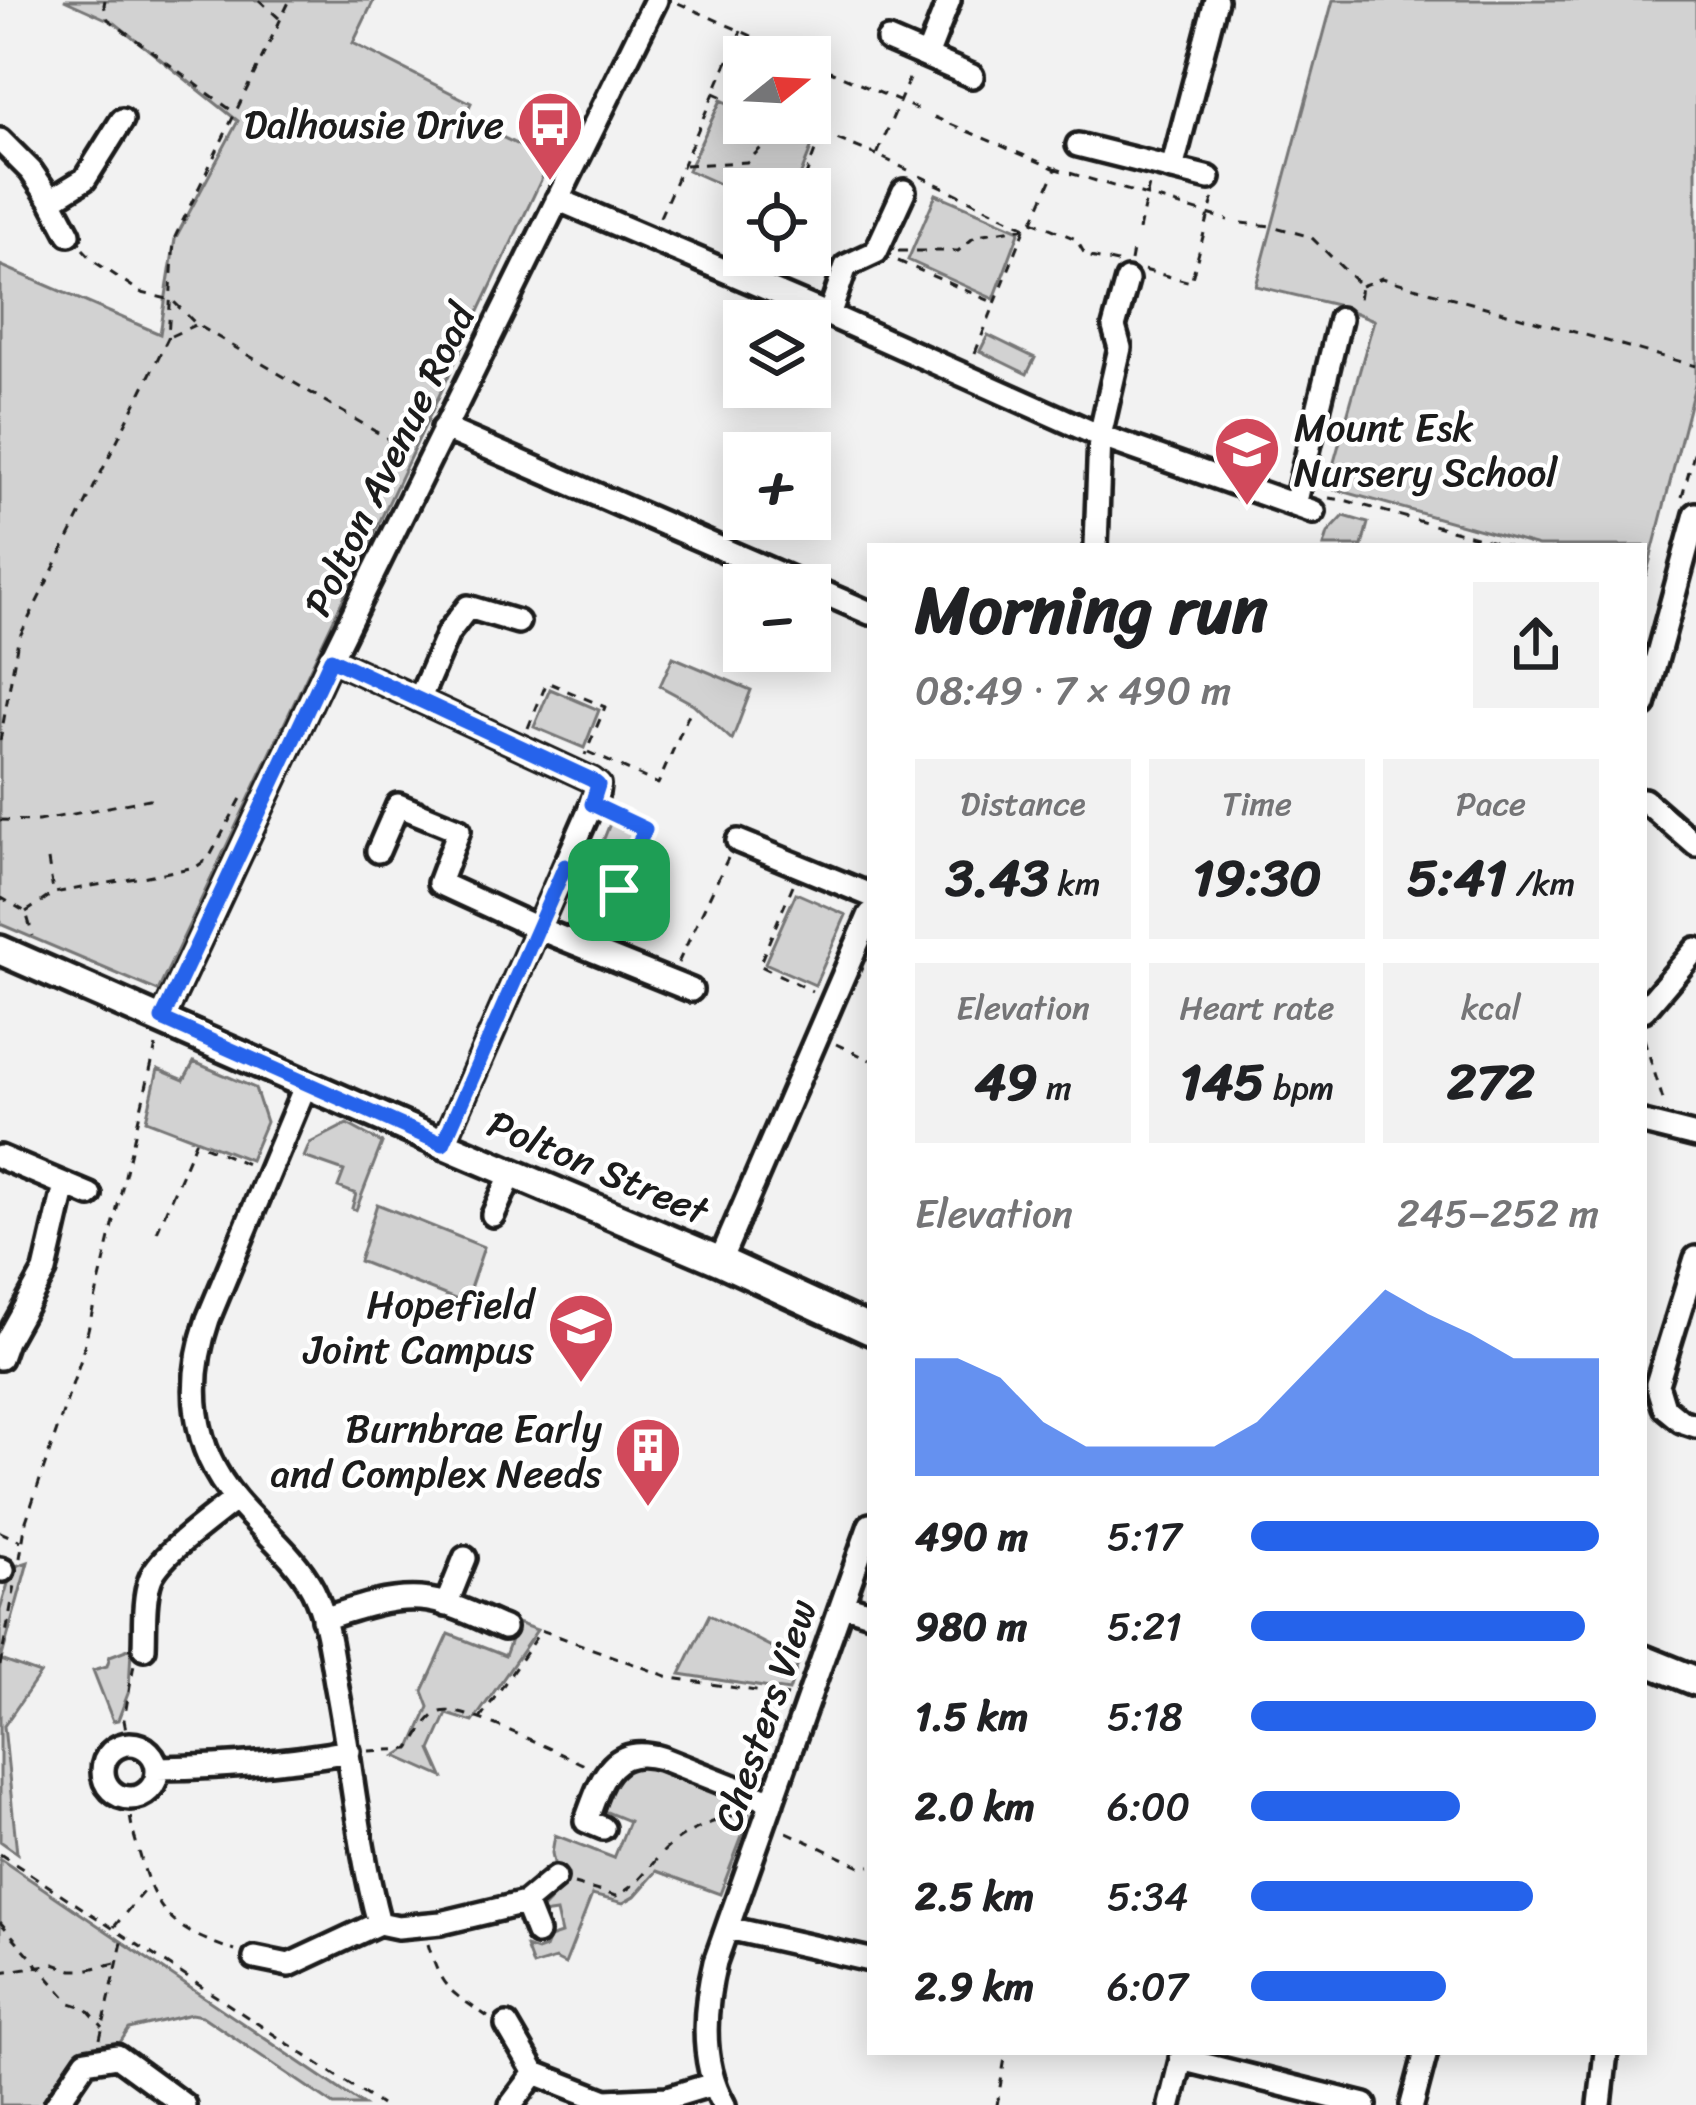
<!DOCTYPE html>
<meta charset="utf-8">
<style>
:root{--surface:#fff;--page:#f2f2f2;--text:#202124;--muted:#757577;--accent:#2563eb}
body{margin:0;font-family:Sriracha,sans-serif;background:var(--page);color:var(--text);height:100vh;display:flex;flex-direction:column;font-size:45px;white-space:nowrap}
*{box-sizing:border-box;margin:0}
p{font-size:39px;color:var(--muted)}
.icon{flex:none;width:66px;height:66px;fill:none;stroke:currentColor;stroke-width:2;stroke-linecap:round;stroke-linejoin:round}
.map{position:relative;flex:1;overflow:hidden}
.drawer{position:absolute;left:867px;top:543px;width:780px;height:1512px;display:flex;flex-direction:column;background:var(--surface);border-radius:0px;box-shadow:0 6px 30px #0003}
.drawer>*{flex:none}
.needle{width:78px;rotate:72deg}
.tools{position:absolute;left:723px;top:36px;display:grid;gap:24px}
.tools a{display:grid;place-items:center;width:108px;height:108px;border-radius:0px;background:var(--surface);box-shadow:0 6px 30px #0003;font-size:60px}
.pin{position:absolute;display:grid;place-items:center;width:102px;height:102px;color:#fff;margin:-51px;border-radius:24px;box-shadow:0 6px 18px #0006}
.round{display:grid;place-items:center;flex:none;width:126px;height:126px;border-radius:0px;background:var(--page)}
.overview{display:flex;align-items:center;justify-content:space-between;height:204px;padding:0 48px}
h1{font-size:66px;font-weight:700;line-height:90px}
.metrics{display:grid;grid-template-columns:repeat(3,1fr);gap:18px;height:204px;padding:12px 48px}
.metrics div{display:grid;align-content:center;border-radius:0px;background:var(--page);text-align:center}
.metrics b{font-size:51px;font-weight:700}
.metrics small{font-size:33px;font-weight:400}
.metrics p{font-size:33px}
.chart{height:336px;padding:24px 48px}
.chart p{display:flex;justify-content:space-between}
.chart svg{width:100%;height:216px;margin-top:12px;fill:var(--accent);opacity:.7}
ul{padding:0 48px;list-style:none;font-size:39px}
li{display:grid;grid-template-columns:192px 144px 1fr;align-items:center;height:90px}
li i{height:30px;border-radius:15px;background:var(--accent)}
.map>svg:first-child{display:block}
</style>
<div class="map">
<svg width="1696" height="2105" viewBox="0 0 1696 2105">
<rect width="100%" height="100%" fill="#f2f2f2"/>
<filter id="ink" filterUnits="userSpaceOnUse"><feTurbulence type="fractalNoise" baseFrequency=".00833" numOctaves="2"/><feDisplacementMap in="SourceGraphic" scale="24" xChannelSelector="R" yChannelSelector="G"/><feConvolveMatrix kernelMatrix="1 2 1 2 8 2 1 2 1" color-interpolation-filters="sRGB"/></filter>
<g filter="url(#ink)">
<path fill="#d2d2d2" stroke="#777" stroke-width="3" d="M 64,0 L 374,0 L 353,43 L 471,103 L 464,118 L 550,161 L 158,991 L 0,924 L 0,265 L 160,334 L 175,239 L 238,121 L 115,23 Z
M 1333,0 L 1696,0 L 1696,381 L 1646,576 L 1644,546 L 1538,546 L 1327,487 L 1374,320 L 1336,305 L 1256,286 Z
M 721,100 L 744,110 L 744,123 L 772,123 L 814,141 L 795,189 L 744,189 L 744,195 L 688,170 Z
M 936,194 L 1020,230 L 994,299 L 908,260 Z
M 988,335 L 1035,358 L 1027,374 L 980,351 Z
M 1344,516 L 1368,523 L 1362,546 L 1324,546 L 1328,533 Z
M 673,657 L 751,690 L 732,740 L 693,704 L 660,686 Z
M 550,689 L 599,710 L 584,748 L 534,727 Z
M 611,821 L 638,832 L 617,885 L 590,874 Z
M 796,893 L 846,915 L 815,985 L 765,963 Z
M 194,1062 L 255,1088 L 266,1122 L 250,1160 L 146,1120 L 158,1069 L 184,1080 Z
M 347,1124 L 382,1143 L 356,1210 L 352,1208 L 356,1194 L 338,1187 L 344,1171 L 304,1157 L 310,1143 Z
M 377,1204 L 484,1247 L 465,1303 L 359,1261 Z
M 28,1562 L 1,1660 L 40,1674 L 4,1726 L 17,1853 L 0,1841 L 0,1610 L 13,1567 Z
M 709,1615 L 799,1661 L 789,1691 L 680,1674 Z
M 517,1623 L 537,1630 L 473,1722 L 447,1714 L 431,1750 L 443,1777 L 396,1756 L 412,1746 L 429,1707 L 423,1691 L 449,1634 L 505,1656 Z
M 131,1648 L 129,1691 L 118,1720 L 113,1721 L 93,1670 L 107,1666 L 110,1656 Z
M 652,1764 L 745,1806 L 749,1814 L 748,1821 L 720,1894 L 657,1871 L 635,1896 L 623,1903 L 592,1895 L 565,1964 L 555,1959 L 533,1966 L 526,1947 L 537,1951 L 545,1948 L 549,1938 L 561,1934 L 556,1912 L 542,1914 L 542,1909 L 566,1884 L 566,1876 L 562,1869 L 555,1868 L 552,1853 L 555,1835 L 614,1858 L 629,1821 L 604,1811 C 615,1781 616,1768 652,1764 Z
M 0,1859 L 363,2105 L 334,2105 L 202,2016 L 191,2014 L 129,2029 L 117,2047 L 48,2105 L 0,2105 Z"/>
<g fill="none" stroke-linecap="round" stroke-linejoin="round">
<defs>
<path id="minor" d="M 888,40 L 972,76
M 927,56 L 949,0
M 0,140 L 31,171 L 51,200 L 85,179 L 122,120
M 1078,145 L 1209,178
M 1172,169 L 1216,0
M 557,199 L 829,315 L 1100,436 L 1314,512
M 51,200 L 69,234
M 829,315 L 846,266 L 876,252 L 904,191
M 443,428 L 805,585
M 1295,505 L 1340,319
M 1096,546 L 1100,436 L 1120,348 L 1114,327 L 1127,280
M 810,587 L 870,613
M 331,659 L 592,780 L 598,785 L 597,793 L 443,1144
M 419,700 L 448,633 L 468,607 L 518,622
M 1644,705 L 1696,514
M 1644,800 L 1696,845
M 738,841 L 870,895
M 378,851 L 398,805 L 459,830 L 439,883 L 537,928 L 691,990
M 1644,1010 L 1696,949
M 162,1020 L 331,659 L 656,0
M 306,1084 L 208,1319 C 186,1383 191,1447 236,1500 C 262,1531 294,1554 313,1590 C 328,1620 331,1656 337,1688 C 352,1766 358,1846 379,1923
M 1644,1123 L 1696,1136
M 0,1157 L 90,1195
M 493,1215 L 512,1173
M 1696,1258 L 1657,1384 L 1664,1407 L 1681,1421 L 1696,1426
M 720,1261 L 870,914
M 0,1358 L 6,1341 L 45,1271 L 65,1185
M 0,1569 L 3,1570
M 842,1604 L 870,1613
M 446,1605 L 465,1558
M 323,1619 C 354,1609 386,1597 420,1599 C 449,1601 478,1617 504,1628
M 144,1648 C 145,1627 143,1600 150,1580 C 158,1555 214,1517 235,1499
M103 1771a27 27 0 1 1 54 0a27 27 0 1 1-54 0Z
M 157,1768 C 222,1767 285,1763 349,1751
M 603,1828 L 586,1821 C 600,1784 609,1743 661,1758 L 772,1802
M 525,1903 L 537,1933
M 728,1928 L 870,1960
M 255,1958 L 289,1965 L 379,1923 L 398,1927 L 441,1923 L 525,1903 L 555,1878
M 507,2025 L 535,2073 L 606,2101 L 667,2098 L 713,2084
M 1181,2059 L 1365,2105
M 56,2105 L 86,2061 L 117,2056 L 184,2105
M 511,2105 L 535,2073
M 724,2105 C 700,2063 704,2008 715,1962 L 870,1525
M 1170,2105 L 1183,2052
M 1412,2105 L 1426,2052
M 1600,2105 L 1606,2052"/>
<path id="major" d="M 0,950 L 443,1144 L 720,1261 L 870,1330
M 1644,1660 L 1696,1681"/>
</defs>
<use href="#minor" stroke="#1c1c1c" stroke-width="30"/>
<use href="#major" stroke="#1c1c1c" stroke-width="36"/>
<path stroke="#1c1c1c" stroke-width="3" stroke-dasharray="9 9" stroke-linecap="butt" d="M 105,0 L 104,5 L 108,19 L 235,113
M 259,0 L 280,19
M 678,3 L 799,57
M 810,62 L 921,111
M 714,93 L 744,106
M 934,117 L 1056,169 L 1063,162
M 781,123 L 819,140 L 801,189
M 685,165 L 747,162 L 766,143 L 819,140 L 829,136 L 877,155
M 908,170 L 877,155 L 911,74
M 920,176 L 1026,227 L 1033,221 L 1076,239 L 1086,256 L 1117,263
M 660,217 L 741,31
M 1033,221 L 1056,169 L 1228,220
M 1242,223 L 1272,226 L 1311,237 L 1361,286 L 1358,306
M 1139,230 L 1149,185
M 83,249 L 95,262 L 142,293 L 172,300 L 196,324 L 408,451
M 898,251 L 958,251 L 977,235 L 1026,227
M 898,261 L 995,303
M 1131,261 L 1134,245
M 770,269 L 775,255
M 1144,270 L 1191,282 L 1213,199
M 1361,286 L 1382,278 L 1696,366
M 171,336 L 195,325
M 975,353 L 1025,229
M 1682,497 L 1696,447
M 1329,498 L 1344,500 L 1508,546
M 528,728 L 547,682 L 605,707 L 585,755
M 0,741 L 18,640 L 168,338 L 174,239 L 290,0
M 588,752 L 658,784 L 692,707
M 0,820 L 38,821 L 154,798
M 48,860 L 53,891
M 583,874 L 619,890 L 645,829 L 613,814
M 793,885 L 759,965 L 812,991
M 0,897 L 26,912 L 33,936
M 26,912 L 54,893 L 196,867 L 209,858 L 244,793
M 678,963 L 728,858
M 1644,1039 L 1665,1106
M 836,1044 L 870,1060
M 157,1232 L 195,1142 L 247,1164
M 0,1532 L 21,1541
M 20,1558 L 26,1521 L 81,1359 L 156,1046
M 0,1666 L 15,1585
M 480,1719 L 541,1630 L 672,1678 L 788,1696
M 129,1745 L 124,1720 L 134,1664
M 369,1751 L 410,1749 C 419,1737 427,1716 441,1712 C 462,1704 562,1755 587,1766
M 130,1799 C 128,1818 134,1836 140,1855 C 157,1918 174,1929 235,1951
M 787,1832 L 862,1867 L 870,1866
M 0,1854 L 381,2105
M 574,1884 L 616,1896 C 642,1883 646,1869 665,1850 C 679,1837 697,1827 716,1821 C 727,1817 732,1814 744,1817
M 0,1922 L 71,2003 L 86,2008 L 103,2027
M 114,1927 L 146,1888
M 428,1944 C 442,1991 449,1990 488,2017
M 0,1972 L 54,1964 L 72,1970 L 85,1970 L 116,1963
M 100,2039 L 123,1938
M 997,2105 L 1006,2052"/>
<use href="#minor" stroke="#fff" stroke-width="21"/>
<use href="#major" stroke="#fff" stroke-width="27"/>
</g>
</g>
<g fill="none" stroke-linecap="round" stroke-linejoin="round" filter="url(#ink)">
<defs>
<path id="route" d="M 331,659 L 592,780 L 598,785 L 592,804 L 645,829 L 619,890 L 565,866 L 443,1144 L 162,1019 Z"/>
</defs>
<use href="#route" stroke="#fff" stroke-width="24"/>
<use href="#route" stroke="#2563eb" stroke-width="15"/>
</g>
<defs>
<symbol id="bus-pin" viewBox="-11 -11 22 30"><path d="M0 17L-7.5 6A9.5 9.5 0 1 1 7.5 6Z" fill="#d1495b" stroke="#fff"/><path d="M-5-6H5V4H4V6H2V4H-2V6H-4V4H-5ZM-3.5-4V0h7V-4ZM-3.5 1.2v1.5H-2V1.2ZM2 1.2v1.5H3.5V1.2Z" fill="#fff"/></symbol>
<symbol id="school-pin" viewBox="-11 -11 22 30"><path d="M0 17L-7.5 6A9.5 9.5 0 1 1 7.5 6Z" fill="#d1495b" stroke="#fff"/><path d="M0-5L7-2L0 1L-7-2ZM-4 1L0 2.5L4 1V4Q0 6-4 4Z" fill="#fff"/></symbol>
<symbol id="building-pin" viewBox="-11 -11 22 30"><path d="M0 17L-7.5 6A9.5 9.5 0 1 1 7.5 6Z" fill="#d1495b" stroke="#fff"/><path d="M-4-6H4V6H1V3H-1V6H-4ZM-2.5-4.3h1.7v1.8h-1.7ZM.8-4.3h1.7v1.8H.8ZM-2.5-1h1.7V.8h-1.7ZM.8-1h1.7V.8H.8Z" fill="#fff"/></symbol>
</defs>
<g fill-rule="evenodd">
<use href="#bus-pin" x="512" y="86" width="76" height="104"/>
<use href="#school-pin" x="1209" y="411" width="76" height="104"/>
<use href="#school-pin" x="543" y="1288" width="76" height="104"/>
<use href="#building-pin" x="610" y="1412" width="76" height="104"/>
</g>
<g text-anchor="middle" dominant-baseline="central" stroke-width="9" stroke-linejoin="round" paint-order="stroke">
<g font-size="39" fill="#1c1c1c" stroke="#fff" text-anchor="end">
<text x="504" y="124">Dalhousie Drive</text>
<text x="1294" y="427" text-anchor="start">Mount Esk<tspan x="1294" dy="45">Nursery School</tspan></text>
<text x="534" y="1304">Hopefield<tspan x="534" dy="45">Joint Campus</tspan></text>
<text x="602" y="1428">Burnbrae Early<tspan x="602" dy="45">and Complex Needs</tspan></text>
</g>
<g font-size="39" fill="#1c1c1c" stroke="#fff">
<text transform="translate(389 460) rotate(-64)">Polton Avenue Road</text>
<text transform="translate(598 1167) rotate(23)">Polton Street</text>
<text transform="translate(765 1715) rotate(-71)">Chesters View</text>
</g>
</g>
</svg>
<div class="tools">
<a><svg class="needle" viewBox="-14 -14 28 28"><path d="M0-13l5 13h-10z" fill="#e53935"/><path d="M0 13l5-13h-10z" fill="#757577"/></svg></a>
<a><svg class="icon" aria-label="locate" viewBox="0 0 24 24"><circle cx="12" cy="12" r="6"/><path d="M12 2v4M12 18v4M2 12h4M18 12h4"/></svg></a>
<a><svg class="icon" aria-label="layers" viewBox="0 0 24 24"><path d="M12 4l9 5-9 5-9-5zM3 14l9 5 9-5"/></svg></a>
<a>+</a>
<a>−</a>
</div>
<div class="pin" style="left:619px;top:890px;background:#1e9e55"><svg class="icon" aria-label="arrive" viewBox="0 0 24 24"><path d="M6 21V4h12l-3 4 3 4H6"/></svg></div>
<section class="drawer">
<div class="overview"><div><h1>Morning run</h1><p>08:49 · 7 × 490 m</p></div><a class="round"><svg class="icon" aria-label="share" viewBox="0 0 24 24"><path d="M12 15V3M7 8l5-5 5 5M5 13v7h14v-7"/></svg></a></div>
<div class="metrics">
<div><p>Distance</p><b>3.43<small> km</small></b></div>
<div><p>Time</p><b>19:30</b></div>
<div><p>Pace</p><b>5:41<small> /km</small></b></div>
</div>
<div class="metrics">
<div><p>Elevation</p><b>49<small> m</small></b></div>
<div><p>Heart rate</p><b>145<small> bpm</small></b></div>
<div><p>kcal</p><b>272</b></div>
</div>
<div class="chart"><p><span>Elevation</span>245–252 m</p>
<svg viewBox="0 0 160 44" preserveAspectRatio="none"><path d="M0 44V20L10 20L20 24L30 33L40 38L50 38L60 38L70 38L80 33L90 24L100 15L110 6L120 11L130 15L140 20L150 20L160 20V44z"/></svg>
</div>
<ul>
<li><b>490 m</b>5:17<i style="width:100%"></i></li>
<li><b>980 m</b>5:21<i style="width:96%"></i></li>
<li><b>1.5 km</b>5:18<i style="width:99%"></i></li>
<li><b>2.0 km</b>6:00<i style="width:60%"></i></li>
<li><b>2.5 km</b>5:34<i style="width:81%"></i></li>
<li><b>2.9 km</b>6:07<i style="width:56%"></i></li>
</ul>
</section>
</div>
